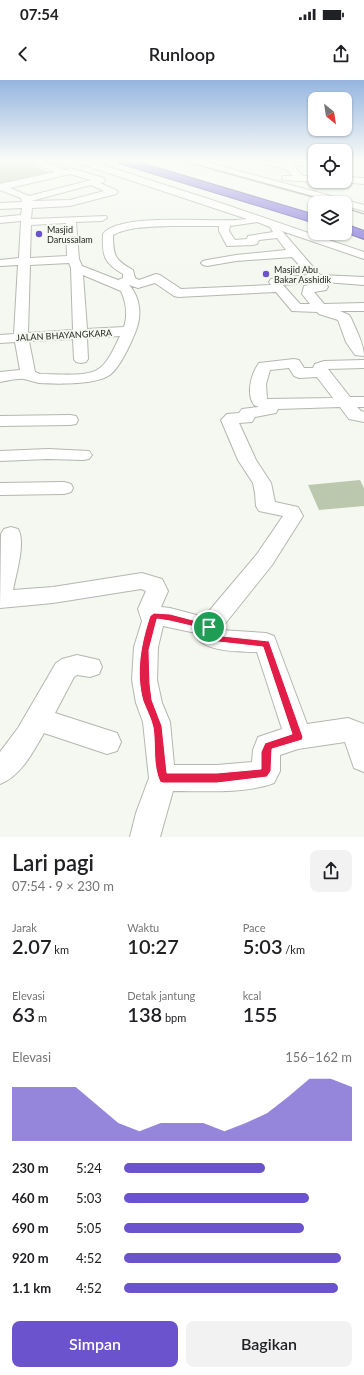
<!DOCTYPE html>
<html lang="id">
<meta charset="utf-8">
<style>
:root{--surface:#fff;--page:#f2f2f2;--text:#202124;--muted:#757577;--accent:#6b53cd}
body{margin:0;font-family:Lato,sans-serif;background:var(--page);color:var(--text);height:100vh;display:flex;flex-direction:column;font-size:15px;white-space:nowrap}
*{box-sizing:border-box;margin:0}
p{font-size:13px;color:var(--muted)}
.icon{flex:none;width:22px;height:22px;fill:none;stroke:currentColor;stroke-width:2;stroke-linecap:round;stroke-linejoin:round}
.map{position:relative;height:757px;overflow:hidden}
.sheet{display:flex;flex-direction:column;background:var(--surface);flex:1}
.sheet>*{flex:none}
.needle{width:26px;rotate:150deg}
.controls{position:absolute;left:308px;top:12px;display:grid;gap:8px}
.controls a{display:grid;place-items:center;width:44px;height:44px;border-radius:8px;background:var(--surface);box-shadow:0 1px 3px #0004;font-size:20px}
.pin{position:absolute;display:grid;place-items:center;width:34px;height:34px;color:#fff;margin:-17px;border:2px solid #fff;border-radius:50%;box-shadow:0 1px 4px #0007}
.round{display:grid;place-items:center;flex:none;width:42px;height:42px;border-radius:8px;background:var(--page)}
.overview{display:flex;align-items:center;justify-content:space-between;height:68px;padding:0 12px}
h1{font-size:22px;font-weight:600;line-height:30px}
.figures{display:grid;grid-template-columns:repeat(3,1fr);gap:6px;height:68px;padding:4px 12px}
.figures div{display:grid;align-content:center}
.figures b{font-size:20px;font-weight:600}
.figures small{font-size:11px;font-weight:400}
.figures p{font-size:11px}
.chart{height:112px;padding:8px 12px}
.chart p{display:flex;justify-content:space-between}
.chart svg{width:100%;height:72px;margin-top:4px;fill:var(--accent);opacity:.7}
.button{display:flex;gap:8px;margin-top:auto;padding:8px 12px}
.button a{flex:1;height:46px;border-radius:8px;background:var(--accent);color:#fff;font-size:16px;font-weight:600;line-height:46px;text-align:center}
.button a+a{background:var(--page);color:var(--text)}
ul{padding:0 12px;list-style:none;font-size:13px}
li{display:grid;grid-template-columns:64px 48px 1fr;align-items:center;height:30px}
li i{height:10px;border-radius:5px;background:var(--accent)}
.status{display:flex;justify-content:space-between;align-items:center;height:28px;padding:0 20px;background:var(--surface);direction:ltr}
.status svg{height:11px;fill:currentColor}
header{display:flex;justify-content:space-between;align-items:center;height:52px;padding:0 12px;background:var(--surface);font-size:18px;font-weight:600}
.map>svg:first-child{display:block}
</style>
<div class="status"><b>07:54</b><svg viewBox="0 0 49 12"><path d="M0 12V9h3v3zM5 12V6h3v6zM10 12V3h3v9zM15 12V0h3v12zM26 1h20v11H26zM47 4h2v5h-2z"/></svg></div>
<header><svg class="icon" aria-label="back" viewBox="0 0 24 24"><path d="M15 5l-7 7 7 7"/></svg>Runloop<svg class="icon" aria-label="share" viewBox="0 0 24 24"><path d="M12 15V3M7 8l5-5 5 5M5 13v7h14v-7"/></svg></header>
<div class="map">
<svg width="364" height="757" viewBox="0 0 364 757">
<rect width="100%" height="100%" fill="#f4f8f0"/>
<path fill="#bcc8ae" d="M 0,81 L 21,81 L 51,93 L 0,104 Z
M 360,400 L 364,408 L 364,426 L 319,430 L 308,405 Z"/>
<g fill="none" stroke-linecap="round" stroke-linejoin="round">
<defs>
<path id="minor" d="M 29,81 L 41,81 L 65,90 L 70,88 L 104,98 L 105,100 L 104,102 L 100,103 L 116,110 L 118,112 L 116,114 L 70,126 L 32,128 L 31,139 L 106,136 L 107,138 L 102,141 L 76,142 L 79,179 L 82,186 L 118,200 L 123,198 L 123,194 C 104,183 102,176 103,154 C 120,131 217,144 247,139 L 78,83 L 77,81 L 90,81 L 212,120 L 364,172 L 364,179 L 282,151 L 320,195 L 364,197 L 364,205 L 325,202 L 328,207 L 326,210 L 314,212 L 324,224 L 364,223 L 364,231 L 340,231 L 349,235 L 351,238 C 356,250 364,264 364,276 L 355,275 L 346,262 L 338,240 L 319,234 L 317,232 L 292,231 L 276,212 L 178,217 L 174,216 L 155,203 L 138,208 L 129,205 C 141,218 142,237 135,253 C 130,265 119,290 108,296 C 94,305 55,304 39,303 C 34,302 29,300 24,299 C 17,298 7,301 0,302 L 0,292 L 20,290 L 15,262 L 0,263 L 0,255 L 14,254 L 18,185 L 0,186 L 0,180 L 19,178 L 21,141 L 0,143 L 0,137 L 21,135 L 22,128 L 0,129 L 0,123 L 22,122 L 21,118 L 0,110 L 0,104 L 55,92 ZM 70,94 L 91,100 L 29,116 L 10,108 ZM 91,105 L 104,111 L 70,120 L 31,121 ZM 257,142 L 270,147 L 273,152 L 248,156 L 247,159 L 235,160 L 229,151 L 230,146 ZM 66,143 L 67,176 L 30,178 L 31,145 ZM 170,146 L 219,146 L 219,151 L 227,166 L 253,165 L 257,164 L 259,160 L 277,158 L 286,170 L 236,175 L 207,180 L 203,181 L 201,183 L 203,185 L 207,186 L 236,181 L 292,177 L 308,195 L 271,199 L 269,202 L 271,205 L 181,209 L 160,195 L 156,194 L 139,200 L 135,198 L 133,190 C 115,180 113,176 113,155 C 130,146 151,147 170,146 ZM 69,183 L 71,188 L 73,250 L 28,253 L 30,185 ZM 83,195 L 121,211 C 126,222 128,235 124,247 L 87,249 ZM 313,202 L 314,204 L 304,206 L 302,214 L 310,224 L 300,224 L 283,205 ZM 120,256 C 115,266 108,284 97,290 C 85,297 55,294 40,294 L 35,292 L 29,261 L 73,259 L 74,279 L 76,282 L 81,283 L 86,282 L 88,279 L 87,258 Z
M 189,81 L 202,81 L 364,125 L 364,131 L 345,126 L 345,123 L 335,123 L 190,83 Z
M 261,81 L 280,83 L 315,81 L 315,85 L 293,86 L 304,96 L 315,96 L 315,101 L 318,101 L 315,102 L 283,100 L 282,98 L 283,96 L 293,96 L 287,90 L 262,83 Z
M 345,97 L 364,98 L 364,104 L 342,102 L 345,101 Z
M 294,279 L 299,280 L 304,288 L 313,288 L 315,284 L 324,281 L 364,280 L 364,288 L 328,289 L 350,317 L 364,317 L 364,327 L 357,327 L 361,331 L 364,332 L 364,342 L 349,339 L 340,327 L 278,329 L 276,333 L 255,337 L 252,342 L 239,343 L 256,380 L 271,403 L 275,422 L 298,427 L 303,436 L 272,485 L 220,550 L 266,553 L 274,556 L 307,644 L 348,638 L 364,644 L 364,692 L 354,688 L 345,662 L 298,669 L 280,675 L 280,691 L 274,703 C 246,714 203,711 173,711 L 160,757 L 130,757 L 136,733 L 149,698 L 143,642 L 136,623 L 132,600 L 134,567 L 142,541 L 138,529 L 146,511 L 141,509 L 53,523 L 0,528 L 1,454 L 4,449 L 11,447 L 18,449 C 26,462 16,494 13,510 L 53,507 L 142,493 L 162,499 L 168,511 L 161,527 L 170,528 L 204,537 L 257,474 L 283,436 L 259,431 L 256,426 L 255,413 L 253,403 L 238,380 L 221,340 L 227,334 L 239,333 L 242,329 L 259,327 L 254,325 C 246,314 251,294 259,283 ZM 289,288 L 294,296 L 299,298 L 317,297 L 333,318 L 267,319 L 266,304 L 270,290 ZM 163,546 L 196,553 C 198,572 241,572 257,572 L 282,649 L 258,657 L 253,670 L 252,682 L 217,685 L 174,685 L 170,642 L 162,623 L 157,600 L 158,567 Z
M 70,335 L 76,336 L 78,340 L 76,344 L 70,345 L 0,346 L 0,336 Z
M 48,369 L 89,371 L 92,375 L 89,379 L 83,380 L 48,379 L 0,381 L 0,371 Z
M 64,402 L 71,404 L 73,408 L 71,412 L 64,414 L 0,415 L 0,403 Z
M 77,575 L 99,580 L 102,587 L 99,594 L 90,597 L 77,595 L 74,597 L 55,633 L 117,653 L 121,662 L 117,671 L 107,674 L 44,653 C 33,672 21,696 0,704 L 0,672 L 18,648 L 56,583 L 62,579 Z"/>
<path id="highway" d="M 118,81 L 134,81 L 315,135 L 315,143 L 119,83 Z
M 345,144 L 364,151 L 364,159 L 345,152 Z"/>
</defs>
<use href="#minor" stroke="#b4b7b0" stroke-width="2"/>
<use href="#highway" stroke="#665e9e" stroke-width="2"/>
<use href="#minor" fill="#fff" fill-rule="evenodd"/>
<use href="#highway" fill="#887bde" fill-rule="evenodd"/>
<path stroke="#848782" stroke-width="1" d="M 184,81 L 336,123
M 345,128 L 364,134"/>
</g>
<linearGradient id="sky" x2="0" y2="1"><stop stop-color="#95b5e0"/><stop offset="0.43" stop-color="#fafcf8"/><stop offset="1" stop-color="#fafcf8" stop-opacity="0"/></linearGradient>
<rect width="364" height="187" fill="url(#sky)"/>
<path fill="#e11d48" stroke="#fff" fill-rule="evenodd" d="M 154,533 L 170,534 L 212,545 L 214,547 L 211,553 L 213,555 L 269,561 L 303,657 L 302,660 L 272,669 L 271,691 L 267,697 L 217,703 L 163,703 L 160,702 C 152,684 156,665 153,647 C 151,638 146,629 143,621 C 135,592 141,563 150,536 ZM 157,539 L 170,541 L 204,549 L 203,554 L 207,560 L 210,561 L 263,567 L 292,654 L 265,663 L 261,672 L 261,689 L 217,693 L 167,693 L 162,646 L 152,620 L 150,604 L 149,570 Z"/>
<g fill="#6b53cd" stroke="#f4f8f0" stroke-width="1.5">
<circle cx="39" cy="154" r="4"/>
<circle cx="266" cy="194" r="4"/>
</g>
<g text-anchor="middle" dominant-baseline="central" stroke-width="4" stroke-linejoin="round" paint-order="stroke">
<g font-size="9" fill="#272826" stroke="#f4f8f0" text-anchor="start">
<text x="47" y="149">Masjid<tspan x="47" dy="10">Darussalam</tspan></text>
<text x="274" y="189">Masjid Abu<tspan x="274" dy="10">Bakar Asshidik</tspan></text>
</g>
<g font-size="9" fill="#272826" stroke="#f4f8f0">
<text transform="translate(64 255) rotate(-3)">JALAN BHAYANGKARA</text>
</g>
</g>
</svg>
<div class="controls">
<a><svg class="needle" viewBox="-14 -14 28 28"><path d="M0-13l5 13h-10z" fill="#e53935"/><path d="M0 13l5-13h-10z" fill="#757577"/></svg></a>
<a><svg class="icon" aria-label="locate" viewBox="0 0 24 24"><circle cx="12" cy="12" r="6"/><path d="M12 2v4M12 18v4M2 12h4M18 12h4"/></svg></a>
<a><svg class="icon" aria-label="layers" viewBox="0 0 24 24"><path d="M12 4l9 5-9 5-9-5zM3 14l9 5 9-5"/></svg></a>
</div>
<div class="pin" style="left:209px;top:547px;background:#1e9e55"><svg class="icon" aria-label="arrive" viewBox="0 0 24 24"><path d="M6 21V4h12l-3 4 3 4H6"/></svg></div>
</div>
<section class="sheet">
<div class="overview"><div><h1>Lari pagi</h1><p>07:54 · 9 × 230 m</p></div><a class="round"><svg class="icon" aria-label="share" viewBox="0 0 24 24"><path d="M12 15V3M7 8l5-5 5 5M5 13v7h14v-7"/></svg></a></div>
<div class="figures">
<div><p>Jarak</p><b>2.07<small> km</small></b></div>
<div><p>Waktu</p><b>10:27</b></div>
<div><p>Pace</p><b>5:03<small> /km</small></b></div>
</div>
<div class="figures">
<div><p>Elevasi</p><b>63<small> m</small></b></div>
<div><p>Detak jantung</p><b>138<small> bpm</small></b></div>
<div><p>kcal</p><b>155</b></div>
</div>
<div class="chart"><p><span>Elevasi</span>156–162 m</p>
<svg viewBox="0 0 160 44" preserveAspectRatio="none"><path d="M0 44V11L10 11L20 11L30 11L40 22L50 33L60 38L70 33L80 33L90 33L100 38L110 33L120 27L130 17L140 6L150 6L160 11V44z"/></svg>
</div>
<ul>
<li><b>230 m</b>5:24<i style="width:62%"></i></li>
<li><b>460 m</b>5:03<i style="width:81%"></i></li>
<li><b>690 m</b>5:05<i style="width:79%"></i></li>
<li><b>920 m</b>4:52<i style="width:95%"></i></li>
<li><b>1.1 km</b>4:52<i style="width:94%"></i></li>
</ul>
<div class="button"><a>Simpan</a><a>Bagikan</a></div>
</section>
